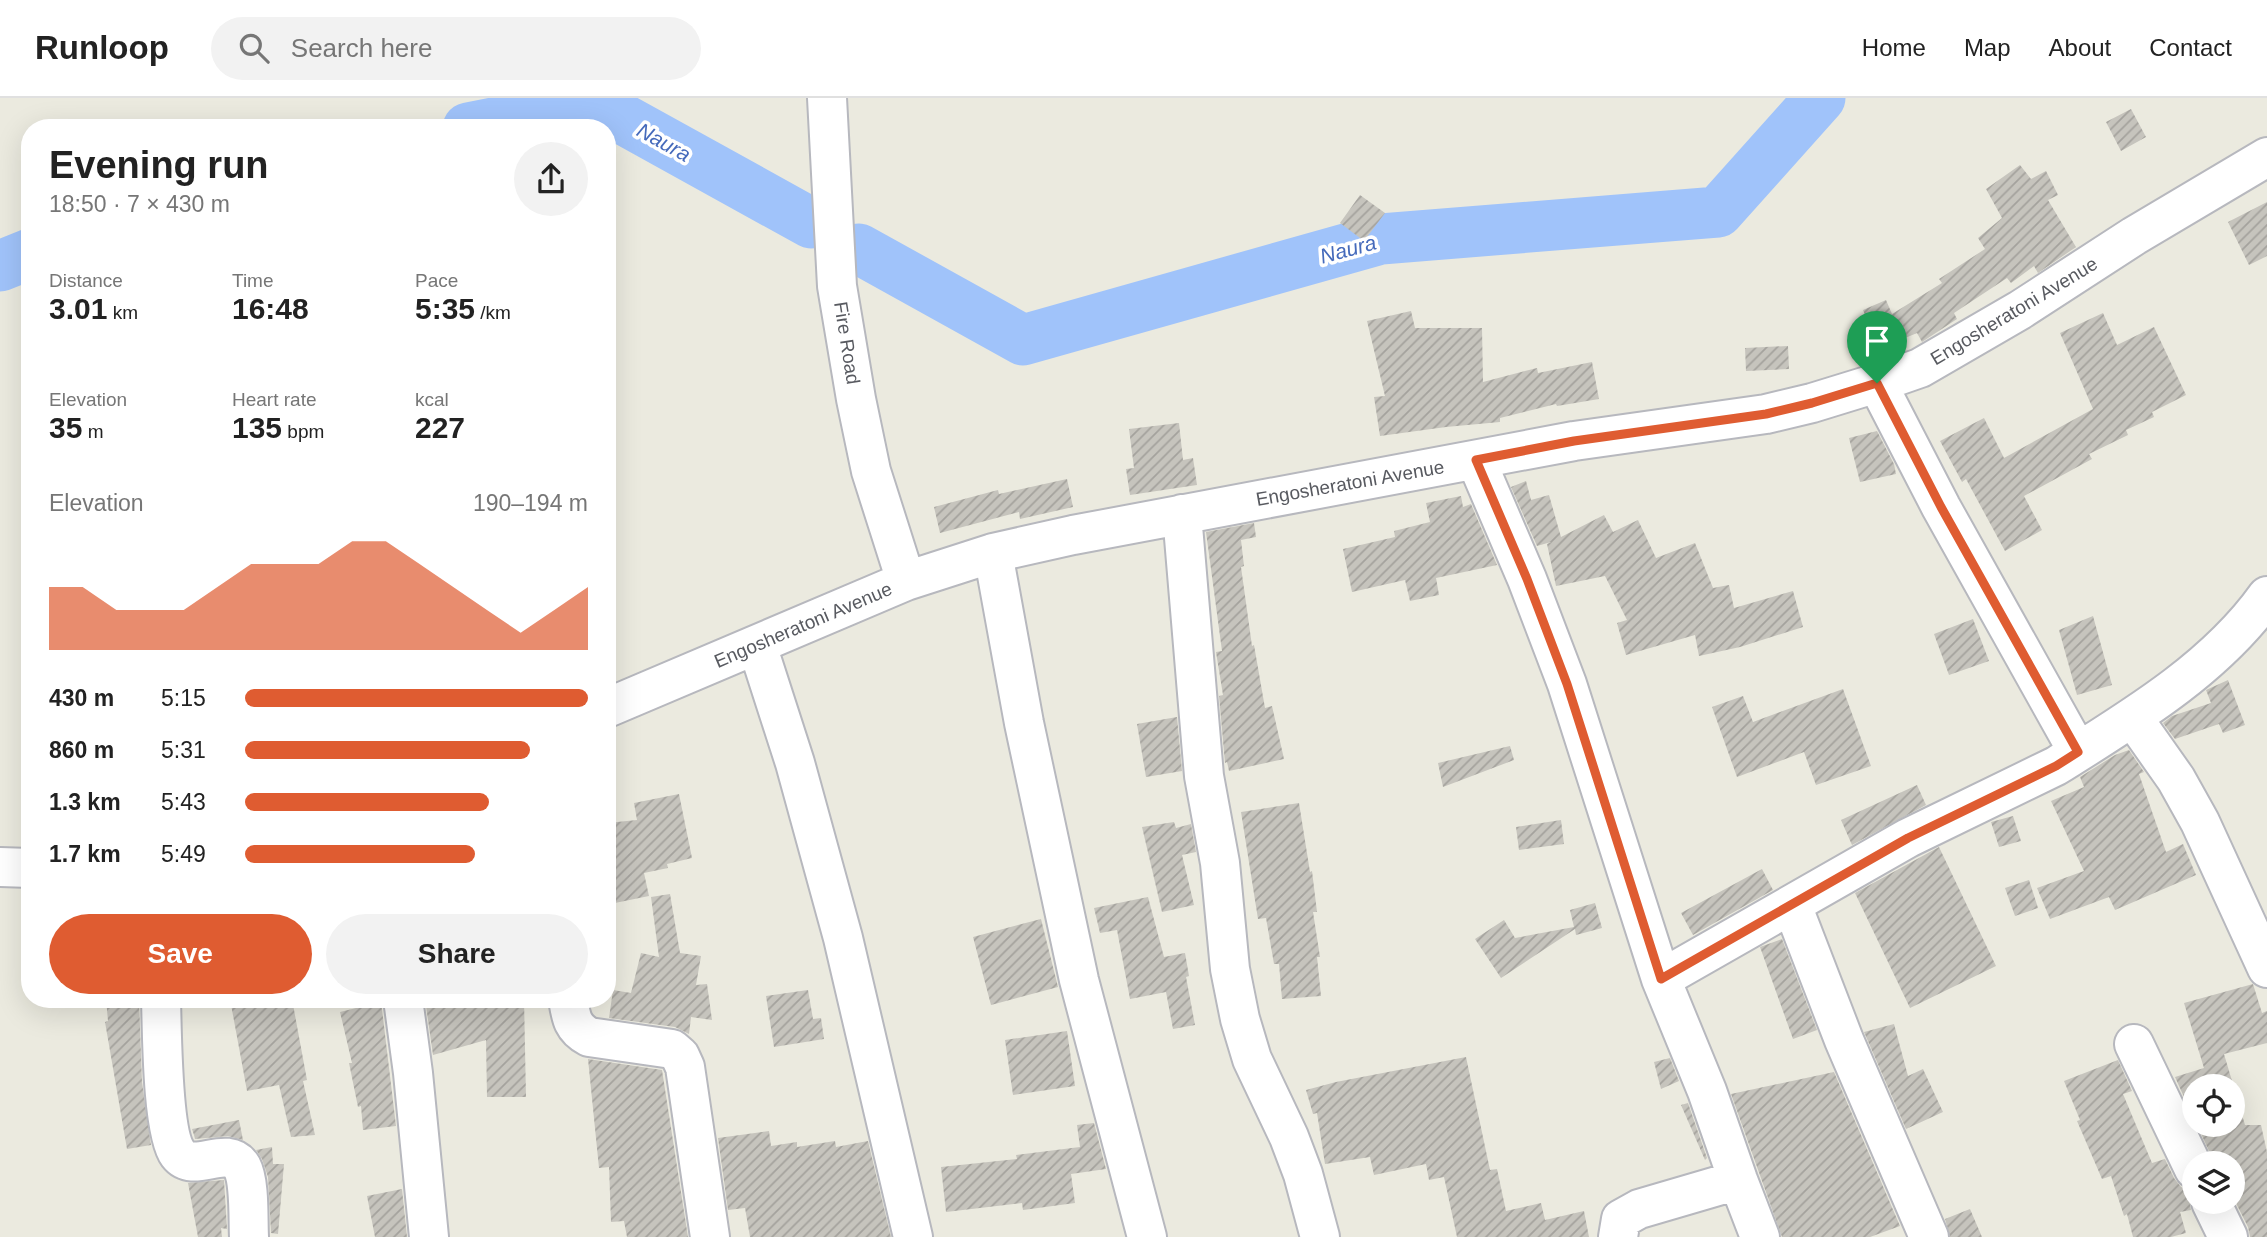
<!DOCTYPE html>
<meta charset="utf-8">
<style>
:root{--surface:#fff;--page:#f2f2f2;--text:#222;--muted:#767676;--line:#e0e0e0;--accent:#df5c31}
body{margin:0;font-family:Helvetica,sans-serif;background:var(--page);color:var(--text);height:100vh;display:flex;flex-direction:column;font-size:26px;white-space:nowrap}
*{box-sizing:border-box;margin:0}
p{font-size:23px;color:var(--muted)}
.icon{flex:none;width:38px;height:38px;fill:none;stroke:currentColor;stroke-width:2;stroke-linecap:round;stroke-linejoin:round}
.map{position:relative;flex:1;overflow:hidden}
.details{position:absolute;left:21px;top:21px;width:595px;height:889px;display:flex;flex-direction:column;background:var(--surface);border-radius:28px;box-shadow:0 7px 28px #0002}
.details>*{flex:none}
.buttons{position:absolute;left:2182px;top:976px;display:grid;gap:14px}
.buttons a{display:grid;place-items:center;width:63px;height:63px;border-radius:50%;background:var(--surface);box-shadow:0 7px 28px #0002;font-size:35px}
.pin{position:absolute;display:grid;place-items:center;width:60px;height:60px;color:#fff;margin:-72px -30px;border-radius:50% 50% 50% 0;rotate:-45deg;box-shadow:0 0 7px #0007}
.pin .icon{rotate:45deg}
.round{display:grid;place-items:center;flex:none;width:74px;height:74px;border-radius:37px;background:var(--page)}
.head{display:flex;align-items:center;justify-content:space-between;height:119px;padding:0 28px}
h1{font-size:38px;font-weight:800;line-height:52px}
.figures{display:grid;grid-template-columns:repeat(3,1fr);gap:10px;height:119px;padding:7px 28px}
.figures div{display:grid;align-content:center}
.figures b{font-size:30px;font-weight:800}
.figures small{font-size:19px;font-weight:400}
.figures p{font-size:19px}
.chart{height:196px;padding:14px 28px}
.chart p{display:flex;justify-content:space-between}
.chart svg{width:100%;height:126px;margin-top:7px;fill:var(--accent);opacity:.7}
.cta{display:flex;gap:14px;margin-top:auto;padding:14px 28px}
.cta a{flex:1;height:80px;border-radius:42px;background:var(--accent);color:#fff;font-size:28px;font-weight:800;line-height:80px;text-align:center}
.cta a+a{background:var(--page);color:var(--text)}
ul{padding:0 28px;list-style:none;font-size:23px}
li{display:grid;grid-template-columns:112px 84px 1fr;align-items:center;height:52px}
li i{height:18px;border-radius:9px;background:var(--accent)}
header{display:flex;align-items:center;gap:42px;box-sizing:border-box;height:98px;padding:0 35px;background:var(--surface);border-bottom:2px solid var(--line)}
header strong{font-size:33px}
nav{display:flex;gap:38px;margin-inline-start:auto;font-size:24px}
.search{width:490px;height:63px;background:var(--page);display:flex;align-items:center;gap:18px;box-sizing:border-box;padding:0 24px;border-radius:38px;color:var(--muted);font-size:26px}
.map>svg:first-child{display:block}
</style>
<header>
<strong>Runloop</strong>
<div class="search"><svg class="icon" aria-label="search" viewBox="0 0 24 24"><circle cx="10" cy="10" r="6"/><path d="M15 15l6 6"/></svg>Search here</div>
<nav><a>Home</a><a>Map</a><a>About</a><a>Contact</a></nav>
</header>
<div class="map">
<svg width="2267" height="1139" viewBox="0 0 2267 1139">
<defs>
<pattern id="building-hatch" width="6" height="6" patternUnits="userSpaceOnUse" patternTransform="scale(1.75)"><rect width="6" height="6" fill="#c6c4bd"/><path d="M-1 1l2-2M0 6l6-6M5 7l2-2" fill="none" stroke="#a4a29d"/></pattern>
</defs>
<rect width="100%" height="100%" fill="#ebeadf"/>
<g fill="none" stroke-linecap="round" stroke-linejoin="round">
<path stroke="#a0c3fa" stroke-width="51" d="M 468,30 L 594,5 L 811,125
M 859,151 L 1023,242 L 1381,141 L 1718,114 L 1820,0
M 0,168 L 30,156"/>
</g>
<path fill="url(#building-hatch)" d="M 2131,11 L 2146,39 L 2121,53 L 2106,24 Z
M 2020,67 L 2031,81 L 2046,73 L 2058,97 L 2048,102 L 2076,149 L 2038,175 L 2034,168 L 2011,185 L 2007,180 L 1954,215 L 1957,221 L 1922,244 L 1917,235 L 1879,251 L 1863,212 L 1886,202 L 1892,216 L 1942,185 L 1939,181 L 1985,151 L 1978,140 L 2002,120 L 1986,91 Z
M 1360,97 L 1385,115 L 1364,143 L 1340,125 Z
M 2267,104 L 2267,158 L 2249,167 L 2228,124 Z
M 1411,213 L 1415,230 L 1482,230 L 1483,284 L 1537,270 L 1538,275 L 1592,264 L 1599,301 L 1557,308 L 1556,306 L 1500,320 L 1500,324 L 1446,329 L 1380,338 L 1374,299 L 1385,298 L 1367,223 Z
M 2103,215 L 2117,247 L 2154,229 L 2186,297 L 2152,314 L 2154,319 L 2126,332 L 2128,337 L 2089,356 L 2092,361 L 2024,398 L 2042,432 L 2005,453 L 1966,381 L 1962,384 L 1940,343 L 1984,320 L 2004,360 L 2093,311 L 2060,235 Z
M 1788,248 L 1789,271 L 1746,273 L 1745,250 Z
M 1179,325 L 1183,362 L 1193,360 L 1197,387 L 1130,397 L 1126,371 L 1134,370 L 1129,331 Z
M 1877,333 L 1894,366 L 1896,376 L 1860,384 L 1849,340 Z
M 1067,381 L 1073,409 L 1020,421 L 1019,414 L 940,435 L 934,409 L 998,392 L 999,396 Z
M 1526,383 L 1531,402 L 1549,397 L 1561,439 L 1604,417 L 1613,434 L 1638,422 L 1656,460 L 1695,445 L 1713,490 L 1729,487 L 1734,510 L 1793,493 L 1803,529 L 1740,549 L 1699,558 L 1695,537 L 1626,557 L 1617,525 L 1627,522 L 1605,478 L 1556,488 L 1547,446 L 1551,444 L 1537,448 L 1511,389 Z
M 1461,398 L 1463,409 L 1471,406 L 1497,467 L 1436,480 L 1439,497 L 1410,503 L 1405,482 L 1352,494 L 1343,451 L 1395,439 L 1394,433 L 1430,424 L 1426,405 Z
M 1254,425 L 1256,439 L 1241,442 L 1244,468 L 1241,469 L 1252,548 L 1254,547 L 1265,610 L 1272,608 L 1284,661 L 1229,673 L 1227,664 L 1225,665 L 1219,598 L 1223,597 L 1216,554 L 1222,553 L 1206,434 Z
M 2093,518 L 2112,587 L 2077,597 L 2059,532 Z
M 1973,521 L 1989,563 L 1949,577 L 1934,536 Z
M 2228,582 L 2245,627 L 2223,635 L 2219,626 L 2175,641 L 2163,625 L 2172,618 L 2211,605 L 2206,592 Z
M 1843,591 L 1871,668 L 1816,687 L 1804,654 L 1737,679 L 1712,609 L 1743,598 L 1753,624 Z
M 1177,619 L 1182,673 L 1146,679 L 1137,626 Z
M 1510,648 L 1514,662 L 1443,689 L 1438,665 Z
M 2129,652 L 2144,674 L 2139,676 L 2166,754 L 2183,746 L 2196,777 L 2115,812 L 2109,799 L 2050,821 L 2037,790 L 2084,773 L 2051,703 L 2084,689 L 2080,679 L 2115,657 Z
M 1917,687 L 1926,707 L 1852,747 L 1841,722 Z
M 679,696 L 692,760 L 667,766 L 668,770 L 644,775 L 649,798 L 610,806 L 607,789 L 607,725 L 637,722 L 634,705 Z
M 1299,705 L 1310,774 L 1312,773 L 1317,814 L 1313,814 L 1320,859 L 1317,859 L 1321,898 L 1282,901 L 1279,866 L 1274,866 L 1266,820 L 1258,821 L 1241,714 Z
M 2013,718 L 2021,743 L 1999,749 L 1991,724 Z
M 1561,722 L 1564,746 L 1519,752 L 1516,729 Z
M 1174,724 L 1176,730 L 1191,726 L 1196,754 L 1182,757 L 1194,807 L 1162,814 L 1142,729 Z
M 1939,749 L 1996,868 L 1910,910 L 1855,795 Z
M 1762,771 L 1773,792 L 1693,837 L 1681,815 Z
M 2029,782 L 2038,810 L 2015,818 L 2005,790 Z
M 670,796 L 680,855 L 701,858 L 696,887 L 707,886 L 712,922 L 691,919 L 689,936 L 675,929 L 609,920 L 613,892 L 631,895 L 641,855 L 659,859 L 651,799 Z
M 1148,799 L 1164,859 L 1185,855 L 1189,878 L 1186,879 L 1195,927 L 1173,931 L 1166,894 L 1130,901 L 1117,832 L 1100,835 L 1094,810 Z
M 1595,805 L 1602,830 L 1576,837 L 1575,831 L 1501,880 L 1475,841 L 1504,822 L 1515,840 L 1574,829 L 1570,812 Z
M 1041,821 L 1058,889 L 991,907 L 973,839 Z
M 1782,841 L 1817,932 L 1793,941 L 1760,849 Z
M 2253,886 L 2262,915 L 2267,913 L 2267,945 L 2224,956 L 2245,1027 L 2261,1027 L 2267,1054 L 2267,1139 L 2250,1139 L 2248,1129 L 2233,1099 L 2233,1066 L 2215,1066 L 2197,1027 L 2233,1027 L 2233,989 L 2194,989 L 2194,1021 L 2175,979 L 2204,970 L 2184,905 Z
M 808,892 L 813,921 L 821,920 L 824,941 L 774,949 L 766,898 Z
M 106,901 L 139,901 L 142,984 L 151,1047 L 127,1051 L 105,924 L 108,923 Z
M 230,901 L 292,901 L 307,982 L 303,983 L 315,1037 L 291,1039 L 279,987 L 247,993 Z
M 425,901 L 524,901 L 526,999 L 487,999 L 486,942 L 433,957 Z
M 381,903 L 396,1028 L 363,1032 L 361,1008 L 358,1009 L 349,965 L 352,965 L 340,914 L 368,907 L 367,905 Z
M 1894,926 L 1908,978 L 1923,971 L 1943,1014 L 1906,1031 L 1864,934 Z
M 1067,933 L 1075,988 L 1013,997 L 1005,942 Z
M 1466,959 L 1490,1072 L 1497,1071 L 1506,1113 L 1541,1105 L 1545,1122 L 1584,1113 L 1589,1139 L 1457,1139 L 1444,1079 L 1429,1082 L 1426,1066 L 1374,1077 L 1370,1059 L 1325,1066 L 1317,1015 L 1313,1016 L 1306,992 L 1336,984 Z
M 1670,960 L 1679,983 L 1661,991 L 1654,964 Z
M 588,961 L 662,972 L 688,1139 L 627,1139 L 624,1123 L 611,1124 L 609,1069 L 599,1070 Z
M 2118,962 L 2132,993 L 2123,996 L 2152,1065 L 2165,1061 L 2174,1080 L 2181,1089 L 2192,1093 L 2189,1102 L 2191,1112 L 2180,1114 L 2186,1135 L 2171,1139 L 2133,1139 L 2127,1116 L 2124,1118 L 2111,1078 L 2102,1081 L 2077,1023 L 2080,1022 L 2064,983 Z
M 1834,974 L 1900,1128 L 1870,1139 L 1782,1139 L 1731,996 Z
M 1688,1005 L 1707,1060 L 1705,1062 L 1681,1007 Z
M 239,1022 L 243,1042 L 228,1038 L 195,1041 L 194,1037 L 192,1031 Z
M 1094,1025 L 1106,1071 L 1071,1076 L 1075,1105 L 1023,1112 L 1022,1105 L 946,1114 L 941,1069 L 1017,1061 L 1016,1057 L 1080,1049 L 1077,1027 Z
M 769,1033 L 771,1048 L 797,1044 L 797,1049 L 835,1043 L 836,1049 L 868,1043 L 891,1139 L 750,1139 L 745,1110 L 728,1112 L 718,1040 Z
M 272,1049 L 273,1066 L 284,1066 L 278,1136 L 271,1135 L 268,1079 L 262,1061 L 256,1052 Z
M 224,1082 L 227,1131 L 221,1130 L 222,1139 L 198,1139 L 188,1085 Z
M 402,1091 L 407,1139 L 375,1139 L 367,1098 Z
M 1970,1111 L 1982,1139 L 1950,1139 L 1945,1121 Z"/>
<g fill="none" stroke-linecap="round" stroke-linejoin="round">
<defs>
<path id="minor" d="M 827,0 L 837,188 L 856,301 L 871,373 L 906,483
M 1877,285 L 1941,409 L 2078,654
M 1476,362 L 1527,481 L 1567,586 L 1661,881 L 1707,993 L 1738,1082 L 1760,1139
M 1182,416 L 1204,678 L 1220,765 L 1230,871 L 1240,921 L 1252,961 L 1289,1039 L 1303,1076 L 1320,1139
M 993,455 L 1024,625 L 1079,882 L 1147,1139
M 757,547 L 795,665 L 843,840 L 913,1139
M 607,610 L 906,483 L 993,455 L 1073,437 L 1574,343 L 1766,316 L 1812,305 L 1877,285 L 1920,270 L 2020,212 L 2134,138 L 2267,59
M 2133,620 L 2176,681 L 2200,724 L 2267,870
M 0,769 L 30,770
M 1792,807 L 1844,942 L 1929,1139
M 1661,881 L 1908,740 L 2056,668 C 2131,621 2215,571 2267,498
M 161,901 C 162,932 162,1035 178,1056 C 194,1077 227,1045 242,1069 C 250,1084 248,1121 249,1139
M 403,901 L 413,975 L 429,1139
M 568,901 C 571,919 572,930 589,939 L 672,951 L 680,958 L 685,969 L 710,1139
M 2134,946 L 2194,1071
M 2211,1104 L 2228,1139
M 1618,1139 L 1621,1121 L 1639,1111 L 1738,1082"/>
</defs>
<use href="#minor" stroke="#b7b8be" stroke-width="42"/>
<use href="#minor" stroke="#fff" stroke-width="38"/>
</g>
<g fill="none" stroke-linecap="round" stroke-linejoin="round">
<defs>
<path id="route" d="M 1877,285 L 1941,409 L 2078,654 L 2056,668 L 1908,740 L 1661,881 L 1567,586 L 1527,481 L 1476,362 L 1574,343 L 1766,316 L 1812,305 Z"/>
</defs>
<use href="#route" stroke="#fff" stroke-width="14"/>
<use href="#route" stroke="#df5c31" stroke-width="9"/>
</g>
<g text-anchor="middle" dominant-baseline="central" stroke-width="7" stroke-linejoin="round" paint-order="stroke">
<g font-size="19" fill="#585a60" stroke="#fff">
<text transform="translate(2014 213) rotate(-31)">Engosheratoni Avenue</text>
<text transform="translate(847 245) rotate(81)">Fire Road</text>
<text transform="translate(1350 385) rotate(-10)">Engosheratoni Avenue</text>
<text transform="translate(803 527) rotate(-23)">Engosheratoni Avenue</text>
</g>
<g font-size="21" font-style="italic" fill="#456abb" stroke="#fff">
<text transform="translate(664 44) rotate(29)">Naura</text>
<text transform="translate(1348 151) rotate(-15)">Naura</text>
</g>
</g>
</svg>
<div class="buttons">
<a><svg class="icon" aria-label="locate" viewBox="0 0 24 24"><circle cx="12" cy="12" r="6"/><path d="M12 2v4M12 18v4M2 12h4M18 12h4"/></svg></a>
<a><svg class="icon" aria-label="layers" viewBox="0 0 24 24"><path d="M12 4l9 5-9 5-9-5zM3 14l9 5 9-5"/></svg></a>
</div>
<div class="pin" style="left:1877px;top:285px;background:#1e9e55"><svg class="icon" aria-label="arrive" viewBox="0 0 24 24"><path d="M6 21V4h12l-3 4 3 4H6"/></svg></div>
<section class="details">
<div class="head"><div><h1>Evening run</h1><p>18:50 · 7 × 430 m</p></div><a class="round"><svg class="icon" aria-label="share" viewBox="0 0 24 24"><path d="M12 15V3M7 8l5-5 5 5M5 13v7h14v-7"/></svg></a></div>
<div class="figures">
<div><p>Distance</p><b>3.01<small> km</small></b></div>
<div><p>Time</p><b>16:48</b></div>
<div><p>Pace</p><b>5:35<small> /km</small></b></div>
</div>
<div class="figures">
<div><p>Elevation</p><b>35<small> m</small></b></div>
<div><p>Heart rate</p><b>135<small> bpm</small></b></div>
<div><p>kcal</p><b>227</b></div>
</div>
<div class="chart"><p><span>Elevation</span>190–194 m</p>
<svg viewBox="0 0 160 44" preserveAspectRatio="none"><path d="M0 44V22L10 22L20 30L30 30L40 30L50 22L60 14L70 14L80 14L90 6L100 6L110 14L120 22L130 30L140 38L150 30L160 22V44z"/></svg>
</div>
<ul>
<li><b>430 m</b>5:15<i style="width:100%"></i></li>
<li><b>860 m</b>5:31<i style="width:83%"></i></li>
<li><b>1.3 km</b>5:43<i style="width:71%"></i></li>
<li><b>1.7 km</b>5:49<i style="width:67%"></i></li>
</ul>
<div class="cta"><a>Save</a><a>Share</a></div>
</section>
</div>
